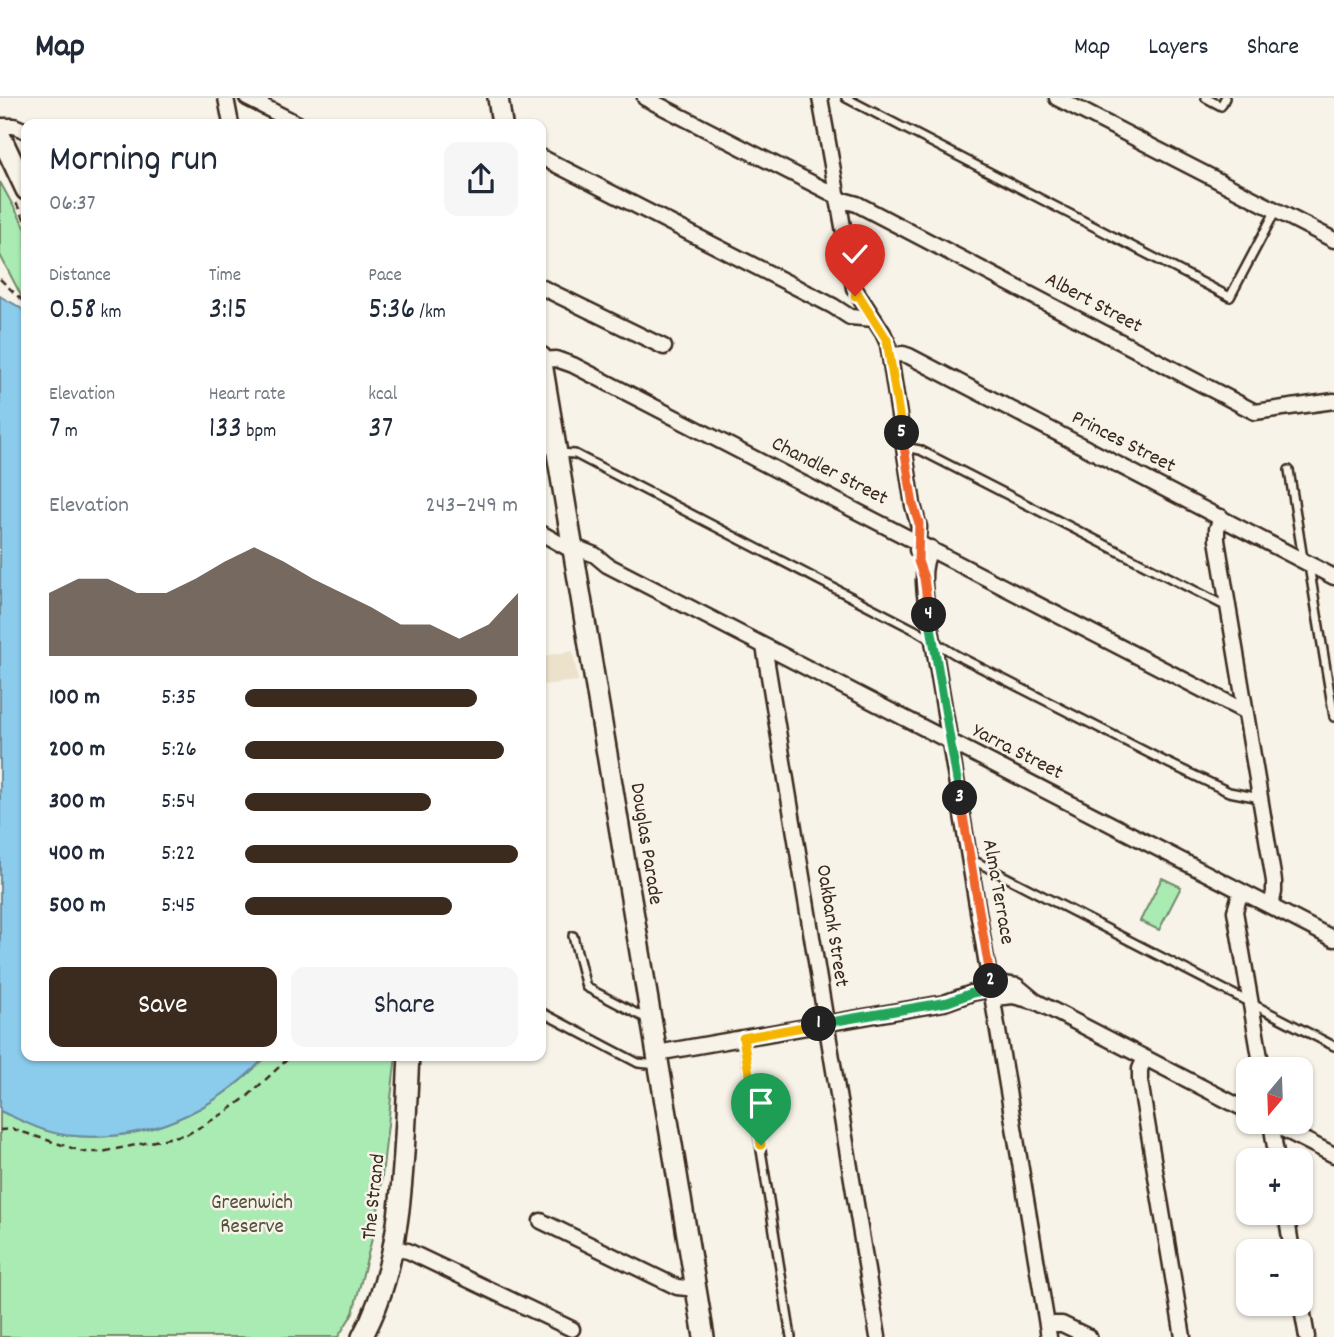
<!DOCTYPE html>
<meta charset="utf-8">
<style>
:root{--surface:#fff;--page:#f6f6f7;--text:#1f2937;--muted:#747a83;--line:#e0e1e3;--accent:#3b2a1e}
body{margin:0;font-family:Dekko,sans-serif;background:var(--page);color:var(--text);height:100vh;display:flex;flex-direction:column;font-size:26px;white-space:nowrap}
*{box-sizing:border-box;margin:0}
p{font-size:23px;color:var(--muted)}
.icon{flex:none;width:38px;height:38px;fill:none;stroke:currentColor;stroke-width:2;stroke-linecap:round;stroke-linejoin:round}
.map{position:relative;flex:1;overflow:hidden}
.side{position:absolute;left:21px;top:21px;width:525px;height:942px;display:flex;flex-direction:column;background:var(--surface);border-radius:14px;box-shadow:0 2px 5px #0004}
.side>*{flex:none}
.needle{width:46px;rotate:199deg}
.controls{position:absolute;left:1236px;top:959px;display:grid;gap:14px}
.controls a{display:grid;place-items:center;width:77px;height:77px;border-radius:14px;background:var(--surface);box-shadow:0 2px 5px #0004;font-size:35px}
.pin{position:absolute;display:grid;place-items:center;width:60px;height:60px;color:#fff;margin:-72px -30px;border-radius:50% 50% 50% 0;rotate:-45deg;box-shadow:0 0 7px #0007}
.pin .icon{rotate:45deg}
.km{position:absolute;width:35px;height:35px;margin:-18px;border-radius:50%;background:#222;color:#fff;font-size:19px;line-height:35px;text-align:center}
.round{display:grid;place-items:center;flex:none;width:74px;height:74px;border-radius:14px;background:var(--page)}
.head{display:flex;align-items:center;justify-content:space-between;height:119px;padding:0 28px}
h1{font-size:38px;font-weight:600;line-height:52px}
.stats{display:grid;grid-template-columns:repeat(3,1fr);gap:10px;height:119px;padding:7px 28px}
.stats div{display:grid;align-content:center}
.stats b{font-size:30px;font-weight:600}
.stats small{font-size:19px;font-weight:400}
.stats p{font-size:19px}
.chart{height:196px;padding:14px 28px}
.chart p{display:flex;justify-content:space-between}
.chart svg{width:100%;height:126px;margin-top:7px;fill:var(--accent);opacity:.7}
.cta{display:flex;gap:14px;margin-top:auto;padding:14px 28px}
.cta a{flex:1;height:80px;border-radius:14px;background:var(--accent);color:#fff;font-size:28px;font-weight:600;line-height:80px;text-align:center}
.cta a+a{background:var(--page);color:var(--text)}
ul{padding:0 28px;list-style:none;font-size:23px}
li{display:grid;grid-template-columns:112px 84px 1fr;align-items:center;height:52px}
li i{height:18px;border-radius:9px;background:var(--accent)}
header{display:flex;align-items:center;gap:42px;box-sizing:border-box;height:98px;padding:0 35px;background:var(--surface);border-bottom:2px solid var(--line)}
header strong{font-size:33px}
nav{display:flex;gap:38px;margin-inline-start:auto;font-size:24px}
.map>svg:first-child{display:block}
</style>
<header>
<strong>Map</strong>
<nav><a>Map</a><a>Layers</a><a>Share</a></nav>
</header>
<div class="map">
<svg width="1334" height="1239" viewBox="0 0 1334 1239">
<rect width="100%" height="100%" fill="#f7f3e8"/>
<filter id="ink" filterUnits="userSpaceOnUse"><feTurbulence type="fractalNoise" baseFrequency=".0143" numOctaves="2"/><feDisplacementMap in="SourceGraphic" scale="14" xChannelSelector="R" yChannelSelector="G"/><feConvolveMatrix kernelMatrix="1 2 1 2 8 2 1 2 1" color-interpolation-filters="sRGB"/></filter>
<g filter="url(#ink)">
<path fill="#ece2cc" d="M 573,553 L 578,583 L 541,587 L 541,558 Z"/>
<path fill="#aaebb4" stroke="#728a69" stroke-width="2" d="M 0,84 L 26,131 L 26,207 L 0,157 Z
M 1162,780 L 1181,789 L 1159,832 L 1140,823 Z
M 267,957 L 396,957 L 377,1121 L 353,1215 L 338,1239 L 0,1239 L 0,1013 C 20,1022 43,1034 65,1037 C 142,1047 216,1013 267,957 Z"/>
<path fill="#8bcbec" stroke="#6b8b9a" stroke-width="2" d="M 0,198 C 8,204 21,207 26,216 L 26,957 L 267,957 C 216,1013 142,1047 65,1037 C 43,1034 20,1022 0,1013 Z"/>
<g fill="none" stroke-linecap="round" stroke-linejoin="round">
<defs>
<path id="lane" d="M 846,0 L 1230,199 L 1276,112
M 1206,0 L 1221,8 L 1225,0
M 904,349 L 920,352 L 1229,510
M 557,355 L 575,356 L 915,532 L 956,557 L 1166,664 L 1229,694 L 1260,700
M 1289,372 L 1303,461
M 1309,468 L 1334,619
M 971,761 L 1334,948
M 573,838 L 586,889 L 647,921
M 541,914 L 638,965 L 658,967
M 743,940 L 791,1239"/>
<path id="street" d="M 226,0 L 231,26
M 247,0 L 298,26
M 645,0 L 839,99
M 820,0 L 854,190 L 883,235 L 888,246 L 913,407 L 919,429 L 917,452
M 1057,0 L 1334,142
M 0,28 L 14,28 L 26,33
M 541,59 L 833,208 L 850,219 L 874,221
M 839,101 L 857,106 L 1255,314 L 1334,303
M 541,189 L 664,249
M 890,257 L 903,256 L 909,258 L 1334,479
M 541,262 L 556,261 L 573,267 L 1244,613
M 1221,419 L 1217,431 L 1217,442 L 1274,783 L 1274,794 L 1271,808
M 541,435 L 573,453
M 572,448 L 595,457 L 607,467 L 1334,841
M 931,450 C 916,477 929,515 933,543 L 1049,1239
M 764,548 L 878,1239
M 1241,793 L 1235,813 L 1262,971
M 991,884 L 1017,888 L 1035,903 L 1248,1013
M 994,900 L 1013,898 L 1033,903
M 657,955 L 944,905 L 972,895 L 993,891
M 1145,960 L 1140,971 L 1140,983 L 1183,1239
M 1269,1024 L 1334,1057
M 1271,1024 L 1277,1062
M 1286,1115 L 1292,1153
M 541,1123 L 677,1189 L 696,1191
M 392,1150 L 408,1153 L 572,1231
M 1300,1200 L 1307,1239
M 1047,1226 L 1062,1226 L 1089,1239"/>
<path id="secondary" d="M 498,0 L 502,26
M 0,37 L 26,92
M 541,259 L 704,1239
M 362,1239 C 406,1161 404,1046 409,957"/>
</defs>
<use href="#lane" stroke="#3b2a1e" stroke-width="12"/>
<use href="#street" stroke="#3b2a1e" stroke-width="19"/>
<use href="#secondary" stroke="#3b2a1e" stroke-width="24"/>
<path stroke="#3b2a1e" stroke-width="2.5" stroke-dasharray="7 5" stroke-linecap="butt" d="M 16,105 L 26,124
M 0,181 L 26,206
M 0,1032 L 13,1031 L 84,1054 L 102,1054 L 188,1036 L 226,1014 L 248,998 L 292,957"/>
<use href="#lane" stroke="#f7f3e8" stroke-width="7"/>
<use href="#street" stroke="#f7f3e8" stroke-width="14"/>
<use href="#secondary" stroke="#f7f3e8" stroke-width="19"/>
</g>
</g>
<g fill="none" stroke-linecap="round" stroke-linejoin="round" filter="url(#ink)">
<defs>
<path id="split-1" d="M 761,1047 L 743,940 L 819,926"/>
<path id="split-2" d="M 819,926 L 948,904 L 972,895 L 993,891 L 991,883"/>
<path id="split-3" d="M 960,700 L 991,883"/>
<path id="split-4" d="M 929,517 L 960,700"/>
<path id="split-5" d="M 902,335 L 913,407 L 919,425 L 918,463 L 924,480 L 929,517"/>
<path id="split-6" d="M 855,198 L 856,193 L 887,242 L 902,335"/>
</defs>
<use href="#split-1" stroke="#fff" stroke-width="14"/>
<use href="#split-2" stroke="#fff" stroke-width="14"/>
<use href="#split-3" stroke="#fff" stroke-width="14"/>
<use href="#split-4" stroke="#fff" stroke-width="14"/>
<use href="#split-5" stroke="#fff" stroke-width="14"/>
<use href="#split-6" stroke="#fff" stroke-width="14"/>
<use href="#split-1" stroke="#f5b400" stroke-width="9"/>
<use href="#split-2" stroke="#22a559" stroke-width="9"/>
<use href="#split-3" stroke="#f0652b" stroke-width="9"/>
<use href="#split-4" stroke="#22a559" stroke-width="9"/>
<use href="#split-5" stroke="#f0652b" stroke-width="9"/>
<use href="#split-6" stroke="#f5b400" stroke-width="9"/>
</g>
<g text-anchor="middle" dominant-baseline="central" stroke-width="5" stroke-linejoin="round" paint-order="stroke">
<g font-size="21" fill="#3b2a1e" stroke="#f7f3e8">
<text transform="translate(1093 206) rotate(28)">Albert Street</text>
<text transform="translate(1123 345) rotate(27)">Princes Street</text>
<text transform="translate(829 374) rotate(27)">Chandler Street</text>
<text transform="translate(1017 655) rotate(27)">Yarra Street</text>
<text transform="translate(645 746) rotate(81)">Douglas Parade</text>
<text transform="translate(997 794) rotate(80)">Alma Terrace</text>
<text transform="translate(831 828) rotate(81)">Oakbank Street</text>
<text transform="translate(375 1099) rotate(-84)">The Strand</text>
</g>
<g font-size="21" fill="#51513c" stroke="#f7f3e8">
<text x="252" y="1106">Greenwich<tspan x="252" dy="24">Reserve</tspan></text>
</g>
</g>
</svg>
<div class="controls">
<a><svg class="needle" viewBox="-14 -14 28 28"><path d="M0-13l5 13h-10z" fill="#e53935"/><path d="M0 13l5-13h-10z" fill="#747a83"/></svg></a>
<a>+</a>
<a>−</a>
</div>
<div class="pin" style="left:761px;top:1047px;background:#1e9e55"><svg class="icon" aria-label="arrive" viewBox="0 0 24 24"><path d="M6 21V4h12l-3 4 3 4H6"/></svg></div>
<div class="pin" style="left:855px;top:198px;background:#d93025"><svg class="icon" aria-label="check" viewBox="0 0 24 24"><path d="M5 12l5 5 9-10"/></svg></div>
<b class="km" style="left:819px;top:926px">1</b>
<b class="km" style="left:991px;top:883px">2</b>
<b class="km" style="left:960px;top:700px">3</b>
<b class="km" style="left:929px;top:517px">4</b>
<b class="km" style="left:902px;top:335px">5</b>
<section class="side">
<div class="head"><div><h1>Morning run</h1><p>06:37</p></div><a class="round"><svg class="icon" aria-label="share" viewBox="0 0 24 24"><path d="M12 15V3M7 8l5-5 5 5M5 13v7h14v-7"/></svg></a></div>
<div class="stats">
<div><p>Distance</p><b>0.58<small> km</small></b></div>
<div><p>Time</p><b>3:15</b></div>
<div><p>Pace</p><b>5:36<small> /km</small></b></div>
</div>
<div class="stats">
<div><p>Elevation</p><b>7<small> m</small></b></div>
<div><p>Heart rate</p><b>133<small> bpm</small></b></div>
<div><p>kcal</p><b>37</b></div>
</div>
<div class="chart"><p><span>Elevation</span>243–249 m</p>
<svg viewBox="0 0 160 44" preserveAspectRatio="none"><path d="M0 44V22L10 17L20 17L30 22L40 22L50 17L60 11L70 6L80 11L90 17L100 22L110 27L120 33L130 33L140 38L150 33L160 22V44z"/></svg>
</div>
<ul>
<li><b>100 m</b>5:35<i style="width:85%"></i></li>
<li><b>200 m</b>5:26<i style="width:95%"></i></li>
<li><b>300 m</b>5:54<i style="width:68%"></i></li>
<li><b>400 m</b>5:22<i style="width:100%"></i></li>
<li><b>500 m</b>5:45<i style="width:76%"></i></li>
</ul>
<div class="cta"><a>Save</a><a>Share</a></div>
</section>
</div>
